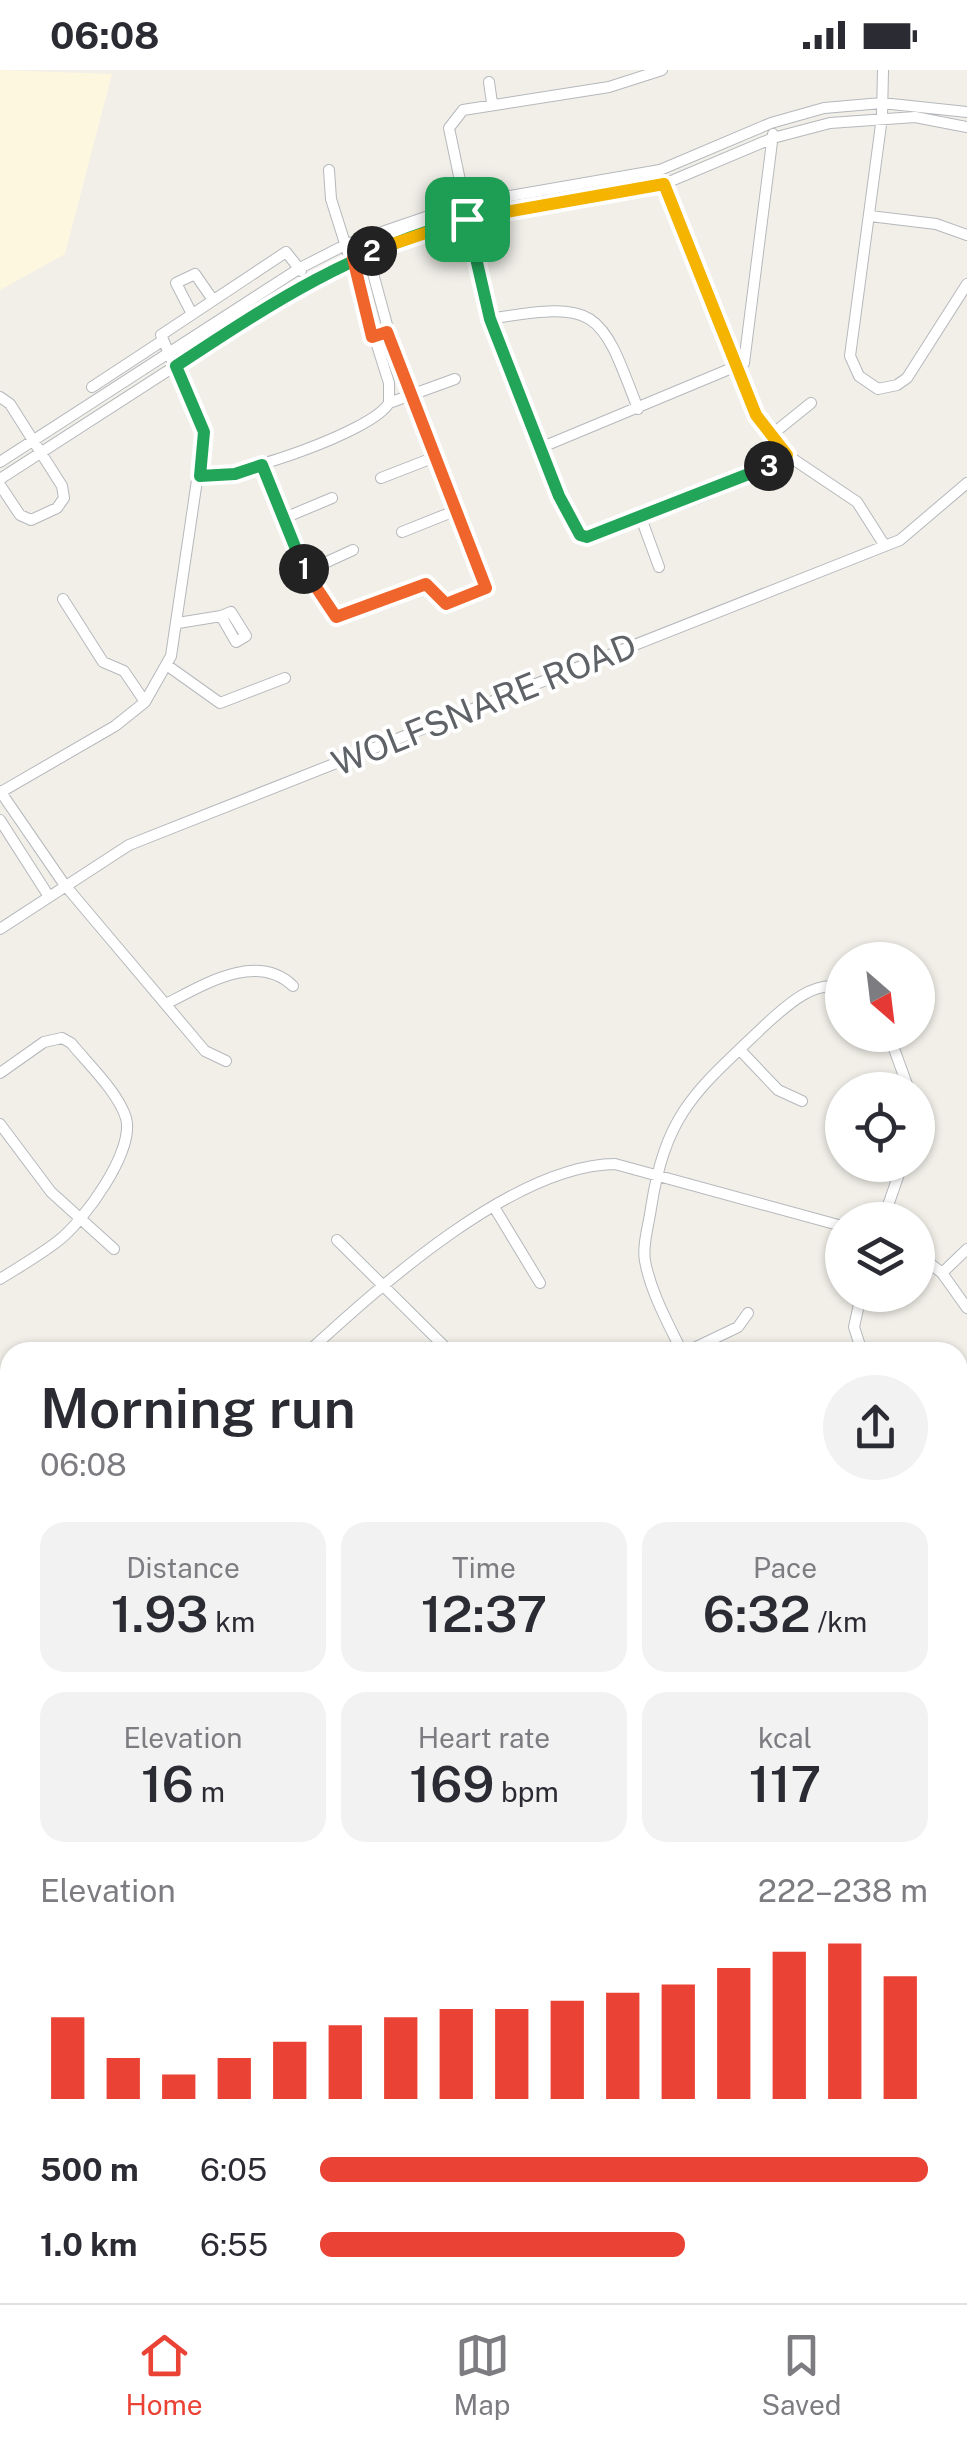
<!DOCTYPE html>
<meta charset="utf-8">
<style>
:root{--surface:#fff;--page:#f2f2f3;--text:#2b2b33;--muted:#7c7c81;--line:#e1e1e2;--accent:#ea4335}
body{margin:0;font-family:"Public Sans",sans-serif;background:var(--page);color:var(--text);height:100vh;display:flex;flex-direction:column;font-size:38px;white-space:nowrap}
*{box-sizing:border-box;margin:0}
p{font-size:32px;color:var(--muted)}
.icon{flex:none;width:55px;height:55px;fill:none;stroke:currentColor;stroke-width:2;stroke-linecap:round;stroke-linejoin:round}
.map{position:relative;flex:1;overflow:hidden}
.side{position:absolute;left:0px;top:1272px;width:968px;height:962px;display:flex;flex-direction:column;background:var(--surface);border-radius:30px 30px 0 0;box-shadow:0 2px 8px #0004}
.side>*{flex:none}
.needle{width:65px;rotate:152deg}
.controls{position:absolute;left:825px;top:872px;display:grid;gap:20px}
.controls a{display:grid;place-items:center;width:110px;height:110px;border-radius:50%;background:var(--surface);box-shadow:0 2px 8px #0004;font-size:50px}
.pin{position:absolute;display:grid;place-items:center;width:85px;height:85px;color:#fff;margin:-42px;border-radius:20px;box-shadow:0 5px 15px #0006}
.km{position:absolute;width:50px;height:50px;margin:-25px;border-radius:50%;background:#222;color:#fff;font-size:28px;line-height:50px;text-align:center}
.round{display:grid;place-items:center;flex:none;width:105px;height:105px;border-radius:52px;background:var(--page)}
.head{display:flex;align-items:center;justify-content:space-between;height:170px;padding:0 40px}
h1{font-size:55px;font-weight:600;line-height:75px}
.stats{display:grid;grid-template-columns:repeat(3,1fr);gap:15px;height:170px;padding:10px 40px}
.stats div{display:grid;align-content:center;border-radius:25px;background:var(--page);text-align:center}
.stats b{font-size:50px;font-weight:600}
.stats small{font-size:28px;font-weight:400}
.stats p{font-size:28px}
.chart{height:280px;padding:20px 40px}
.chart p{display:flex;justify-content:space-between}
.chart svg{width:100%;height:180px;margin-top:10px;stroke:var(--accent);stroke-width:6}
ul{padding:0 40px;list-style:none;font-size:32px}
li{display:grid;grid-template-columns:160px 120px 1fr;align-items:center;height:75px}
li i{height:25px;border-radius:12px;background:var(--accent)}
.status{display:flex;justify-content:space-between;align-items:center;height:70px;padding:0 50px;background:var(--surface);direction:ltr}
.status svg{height:28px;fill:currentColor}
.tab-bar{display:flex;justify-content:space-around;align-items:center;height:140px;border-top:2px solid var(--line);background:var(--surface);font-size:28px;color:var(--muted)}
.tab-bar a{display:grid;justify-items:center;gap:5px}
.tab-bar .current{color:var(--accent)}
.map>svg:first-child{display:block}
</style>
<div class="status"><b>06:08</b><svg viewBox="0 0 49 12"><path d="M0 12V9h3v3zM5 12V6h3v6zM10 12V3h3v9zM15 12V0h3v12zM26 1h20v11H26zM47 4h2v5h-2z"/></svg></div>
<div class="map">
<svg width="967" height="2233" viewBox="0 0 967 2233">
<rect width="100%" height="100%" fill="#f1efe8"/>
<path fill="#fef7e0" d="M 0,0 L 112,4 L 65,184 L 0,220 Z"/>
<path fill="#e1ded6" d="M 967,2205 L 967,2233 L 830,2233 L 869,2225 L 958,2225 L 958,2207 Z"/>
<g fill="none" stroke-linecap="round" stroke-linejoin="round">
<defs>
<path id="minor" d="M 662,0 L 609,17 L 463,40 L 449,58 L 489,249 L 559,426 L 580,465 L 587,467 C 653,444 728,422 787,385
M 883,0 L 882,47 L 850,286 L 859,306 L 878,319 L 897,315 L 907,308 L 967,214
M 489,12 L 492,33
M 663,111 L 756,345 L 787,385 L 857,432 L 885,476
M 870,146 L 936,154 L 967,165
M 192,244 L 176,213 L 195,204 L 213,230
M 489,249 C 598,231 600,238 638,339
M 92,317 L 162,271
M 0,327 L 10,334 L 62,416 L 64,428 L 57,438 L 31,450 L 20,445 L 0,415
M 389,333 L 455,309
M 770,366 L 811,333
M 540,378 L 744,293 L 773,64
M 0,392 L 300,198 L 347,174 L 464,134 L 660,100 L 771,53 L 824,38 L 882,33 L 967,42
M 262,395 L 305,502 L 336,547 L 426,514 L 446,534 L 485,518 L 396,288 L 371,196
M 200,406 C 235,408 372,362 389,333 L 389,313 L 331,129 L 329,100
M 381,408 L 435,387
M 0,409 L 307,211 L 418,163 L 467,149 L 664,114 L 773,68 L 830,53 L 915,47 L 967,57
M 641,448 L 659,497
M 282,449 L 332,428
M 402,462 L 457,440
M 305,502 L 353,480
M 63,529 L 103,592 L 124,601 L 145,632
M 231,542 L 246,566 L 236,572 L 221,546 Z
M 178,553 L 221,546
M 168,596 L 220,633 L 285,608
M 0,721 L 64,814 L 205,981 L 226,991
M 1,722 L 115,656 L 145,632 L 171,586 L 204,363 L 161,265 L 286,182 L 301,201
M 0,750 L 48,825
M 0,859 L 129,775 L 900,470 L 967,413
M 874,890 L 879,881
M 166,934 C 203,915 257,881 293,916
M 889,965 L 909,1020
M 740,980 L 778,1020 L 802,1031
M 0,1003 L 44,972 L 62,968 L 71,973 C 88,994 118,1022 126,1048 C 135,1081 84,1151 58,1171 C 40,1185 19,1197 0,1209
M 0,1054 L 51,1122 L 114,1179
M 494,1137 L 540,1213
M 883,1150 L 902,1095
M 337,1170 L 450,1282
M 918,1184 L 942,1203 L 967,1238
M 942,1203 L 967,1179
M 861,1225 L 854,1257 L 862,1282
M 308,1282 C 380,1216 514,1095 615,1094 L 842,1156
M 682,1282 C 668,1253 651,1223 645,1191 C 642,1175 649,1154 651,1138 C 666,1042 696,1021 764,956 C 784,938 813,909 842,918
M 686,1282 L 738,1257 L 748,1243
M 958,1395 L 967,1366
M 0,1428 L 10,1435
M 958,1487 L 967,1509
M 0,1548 L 0,1559
M 958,1634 L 967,1629
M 0,1651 L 10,1662
M 958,1717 L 967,1711
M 958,1741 L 967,1735
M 0,1778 L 10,1766
M 0,1800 L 10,1801
M 958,1834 L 967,1832
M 0,1988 L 10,1998
M 958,2000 L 967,1998
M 0,2084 L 10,2075
M 607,2225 L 616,2233
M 251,2233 L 261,2225
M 460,2233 L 467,2225
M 481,2233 L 488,2225
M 791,2233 L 827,2225"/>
</defs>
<use href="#minor" stroke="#b5b8bc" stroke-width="12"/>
<use href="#minor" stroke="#fff" stroke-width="10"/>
</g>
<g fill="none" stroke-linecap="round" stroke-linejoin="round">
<defs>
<path id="split-1" d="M 304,499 L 262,395 L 235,404 L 200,406 L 204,362 L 176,296 C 276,230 350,182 467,149"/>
<path id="split-2" d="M 304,499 L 336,547 L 426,514 L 446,534 L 486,518 L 387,262 L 372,267 L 353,188 L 372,181"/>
<path id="split-3" d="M 372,181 L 467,149 L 664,114 L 756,345 L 787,385 L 769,396"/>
<path id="split-4" d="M 467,149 L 490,249 L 559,426 L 580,465 L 587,467 L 769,396"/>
</defs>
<use href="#split-1" stroke="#fff" stroke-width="20"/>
<use href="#split-2" stroke="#fff" stroke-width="20"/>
<use href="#split-3" stroke="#fff" stroke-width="20"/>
<use href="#split-4" stroke="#fff" stroke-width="20"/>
<use href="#split-1" stroke="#22a559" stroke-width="12"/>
<use href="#split-2" stroke="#f0652b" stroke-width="12"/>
<use href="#split-3" stroke="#f5b400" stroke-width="12"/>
<use href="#split-4" stroke="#22a559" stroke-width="12"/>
</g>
<g text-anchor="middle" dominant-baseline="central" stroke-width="8" stroke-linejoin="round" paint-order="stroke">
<g font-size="35" fill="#5f6368" stroke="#fff">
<text transform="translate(484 634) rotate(-22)">WOLFSNARE ROAD</text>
</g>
</g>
</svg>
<div class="controls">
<a><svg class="needle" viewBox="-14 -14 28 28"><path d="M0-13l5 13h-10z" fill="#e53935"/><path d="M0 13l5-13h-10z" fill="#7c7c81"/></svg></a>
<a><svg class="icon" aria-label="locate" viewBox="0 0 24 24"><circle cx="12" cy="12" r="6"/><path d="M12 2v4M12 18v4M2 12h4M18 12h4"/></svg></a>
<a><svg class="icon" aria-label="layers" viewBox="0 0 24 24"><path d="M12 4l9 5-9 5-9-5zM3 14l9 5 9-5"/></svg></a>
</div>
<div class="pin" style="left:467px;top:149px;background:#1e9e55"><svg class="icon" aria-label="arrive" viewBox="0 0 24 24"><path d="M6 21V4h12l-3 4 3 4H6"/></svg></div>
<b class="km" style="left:304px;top:499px">1</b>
<b class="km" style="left:372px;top:181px">2</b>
<b class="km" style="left:769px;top:396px">3</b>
<section class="side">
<div class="head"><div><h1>Morning run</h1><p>06:08</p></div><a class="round"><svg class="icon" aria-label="share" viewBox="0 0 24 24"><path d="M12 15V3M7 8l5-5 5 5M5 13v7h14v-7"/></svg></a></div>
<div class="stats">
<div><p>Distance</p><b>1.93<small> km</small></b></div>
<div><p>Time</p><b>12:37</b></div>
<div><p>Pace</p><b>6:32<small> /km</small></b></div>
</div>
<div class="stats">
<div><p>Elevation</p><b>16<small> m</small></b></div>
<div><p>Heart rate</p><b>169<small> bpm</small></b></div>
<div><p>kcal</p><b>117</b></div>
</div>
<div class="chart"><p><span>Elevation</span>222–238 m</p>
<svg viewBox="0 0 160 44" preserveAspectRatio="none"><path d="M5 44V24M15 44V34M25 44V38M35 44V34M45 44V30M55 44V26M65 44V24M75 44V22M85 44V22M95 44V20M105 44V18M115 44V16M125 44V12M135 44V8M145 44V6M155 44V14"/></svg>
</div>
<ul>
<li><b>500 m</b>6:05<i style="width:100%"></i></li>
<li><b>1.0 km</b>6:55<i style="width:60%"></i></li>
</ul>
</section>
</div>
<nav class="tab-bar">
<a class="current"><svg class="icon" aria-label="home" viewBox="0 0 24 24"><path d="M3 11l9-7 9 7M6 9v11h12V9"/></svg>Home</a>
<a><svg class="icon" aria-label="map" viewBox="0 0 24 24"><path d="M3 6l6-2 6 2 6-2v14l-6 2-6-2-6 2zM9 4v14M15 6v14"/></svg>Map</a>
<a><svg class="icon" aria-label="saved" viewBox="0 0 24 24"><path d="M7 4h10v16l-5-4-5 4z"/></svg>Saved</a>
</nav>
